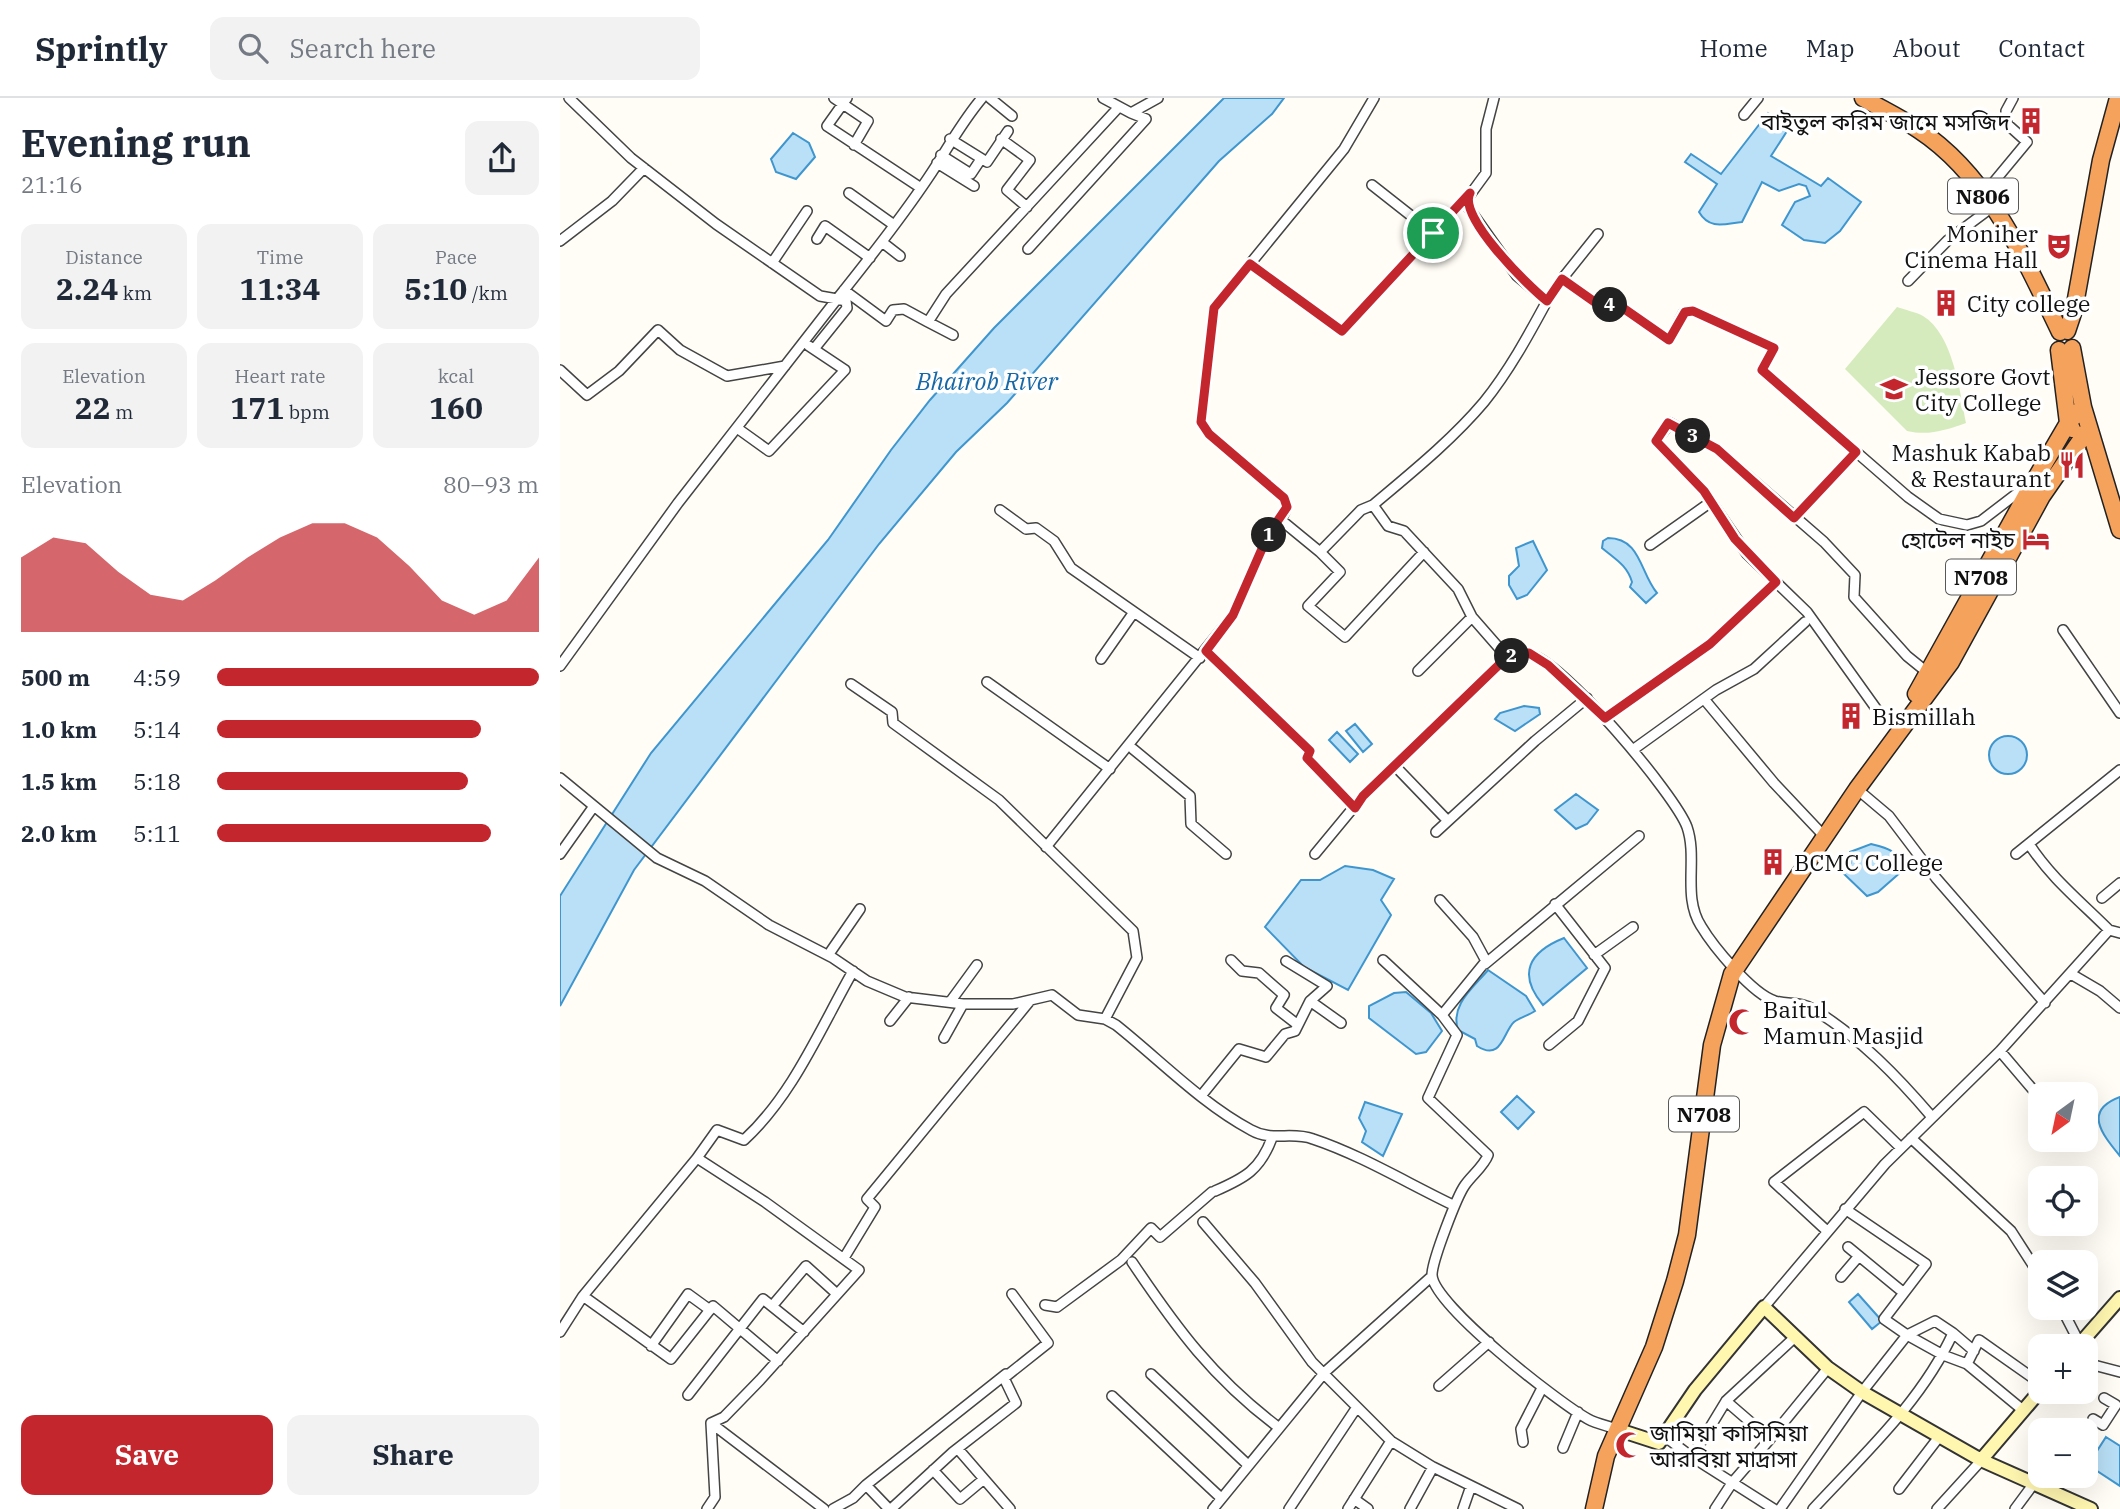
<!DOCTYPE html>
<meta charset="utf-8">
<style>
:root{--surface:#fff;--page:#f2f2f3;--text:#1f2937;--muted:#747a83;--line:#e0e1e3;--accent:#c4262e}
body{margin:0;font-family:"IBM Plex Serif","Noto Sans Bengali",serif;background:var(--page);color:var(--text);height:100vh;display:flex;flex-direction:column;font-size:26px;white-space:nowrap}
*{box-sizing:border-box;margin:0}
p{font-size:23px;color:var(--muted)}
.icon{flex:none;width:38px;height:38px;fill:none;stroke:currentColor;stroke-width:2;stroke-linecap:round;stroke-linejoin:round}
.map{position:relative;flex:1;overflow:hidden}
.drawer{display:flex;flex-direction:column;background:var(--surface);width:560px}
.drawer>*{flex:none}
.needle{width:46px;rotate:213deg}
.buttons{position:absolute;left:1468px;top:984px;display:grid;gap:14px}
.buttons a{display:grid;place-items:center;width:70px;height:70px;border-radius:14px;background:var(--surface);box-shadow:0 7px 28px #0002;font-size:35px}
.pin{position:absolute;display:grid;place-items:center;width:60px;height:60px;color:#fff;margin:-30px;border:4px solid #fff;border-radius:50%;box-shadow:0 2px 7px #0007}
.km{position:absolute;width:35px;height:35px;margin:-18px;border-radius:50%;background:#222;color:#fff;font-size:19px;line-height:35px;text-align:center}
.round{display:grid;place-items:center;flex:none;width:74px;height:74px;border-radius:14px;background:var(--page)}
.overview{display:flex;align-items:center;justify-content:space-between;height:119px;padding:0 21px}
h1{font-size:38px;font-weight:700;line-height:52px}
.metrics{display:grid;grid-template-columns:repeat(3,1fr);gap:10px;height:119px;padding:7px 21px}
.metrics div{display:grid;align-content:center;border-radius:14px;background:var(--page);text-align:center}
.metrics b{font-size:30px;font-weight:700}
.metrics small{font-size:19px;font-weight:400}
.metrics p{font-size:19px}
.chart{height:196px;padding:14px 21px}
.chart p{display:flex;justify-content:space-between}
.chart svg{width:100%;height:126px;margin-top:7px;fill:var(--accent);opacity:.7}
.button{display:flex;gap:14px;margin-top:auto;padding:14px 21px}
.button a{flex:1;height:80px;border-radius:14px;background:var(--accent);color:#fff;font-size:28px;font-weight:700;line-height:80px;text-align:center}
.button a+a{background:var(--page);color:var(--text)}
ul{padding:0 21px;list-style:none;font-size:23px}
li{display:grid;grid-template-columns:112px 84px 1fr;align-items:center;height:52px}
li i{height:18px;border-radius:9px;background:var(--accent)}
header{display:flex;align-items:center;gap:42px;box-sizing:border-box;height:98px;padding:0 35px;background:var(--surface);border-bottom:2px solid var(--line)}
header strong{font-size:33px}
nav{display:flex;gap:38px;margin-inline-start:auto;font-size:24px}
.search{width:490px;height:63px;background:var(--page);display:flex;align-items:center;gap:18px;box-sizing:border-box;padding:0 24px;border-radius:14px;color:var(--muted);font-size:26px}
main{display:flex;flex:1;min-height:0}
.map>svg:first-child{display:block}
</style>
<header>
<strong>Sprintly</strong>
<div class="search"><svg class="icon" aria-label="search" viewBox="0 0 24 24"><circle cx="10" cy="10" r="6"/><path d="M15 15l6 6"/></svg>Search here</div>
<nav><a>Home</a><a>Map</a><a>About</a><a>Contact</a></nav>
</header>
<main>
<section class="drawer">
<div class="overview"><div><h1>Evening run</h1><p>21:16</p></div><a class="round"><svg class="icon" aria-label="share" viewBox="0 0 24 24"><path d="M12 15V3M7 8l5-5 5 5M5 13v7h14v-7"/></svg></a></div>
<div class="metrics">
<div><p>Distance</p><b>2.24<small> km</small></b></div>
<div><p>Time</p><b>11:34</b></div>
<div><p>Pace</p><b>5:10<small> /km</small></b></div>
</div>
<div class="metrics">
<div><p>Elevation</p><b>22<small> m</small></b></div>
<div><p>Heart rate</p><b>171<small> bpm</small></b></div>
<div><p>kcal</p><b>160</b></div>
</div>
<div class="chart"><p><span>Elevation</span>80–93 m</p>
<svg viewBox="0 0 160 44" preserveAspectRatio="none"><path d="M0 44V18L10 11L20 13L30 23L40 31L50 33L60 26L70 18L80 11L90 6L100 6L110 11L120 21L130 33L140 38L150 33L160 18V44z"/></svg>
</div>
<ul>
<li><b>500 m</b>4:59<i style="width:100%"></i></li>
<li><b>1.0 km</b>5:14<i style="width:82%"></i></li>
<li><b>1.5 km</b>5:18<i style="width:78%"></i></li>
<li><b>2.0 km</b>5:11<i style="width:85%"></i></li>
</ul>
<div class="button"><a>Save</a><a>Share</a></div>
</section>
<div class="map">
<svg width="1560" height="1411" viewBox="0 0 1560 1411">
<rect width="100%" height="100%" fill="#fffdf5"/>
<path fill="#d5ebbd" d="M 1337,209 C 1345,212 1356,214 1363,218 C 1393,236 1400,294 1406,325 C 1386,332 1369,338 1347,333 L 1285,271 Z"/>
<path fill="#b9e0f7" stroke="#3f96cf" stroke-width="2" d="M 664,0 L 724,0 L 712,16 L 659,63 L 447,305 L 396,354 L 319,446 L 74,772 L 0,908 L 0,798 L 91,655 L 268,442 L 331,352 L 370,302 L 434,230 Z
M 1208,15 L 1229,30 L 1211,58 L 1261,88 L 1268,80 L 1301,104 L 1280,133 L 1265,145 L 1244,142 L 1222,127 L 1235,104 L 1250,98 L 1246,88 L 1239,86 L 1219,93 L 1202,84 L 1182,124 C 1167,125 1150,133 1139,114 L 1157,86 L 1125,64 L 1131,56 L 1161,76 Z
M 233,35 L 249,45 L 255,59 L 236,81 L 216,74 L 211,61 Z
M 1048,440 C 1081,440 1080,475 1097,495 L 1086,505 L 1070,489 L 1072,484 C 1067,467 1055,461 1042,450 L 1043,443 Z
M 973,443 L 987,472 L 967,497 L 957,501 L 949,487 L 949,478 L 959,468 L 956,450 Z
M 964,608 L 979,610 L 980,616 L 955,633 L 935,621 L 940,615 Z
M 795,626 L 812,646 L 803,654 L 786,633 Z
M 777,634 L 798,656 L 790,664 L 769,642 Z
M1429 657a19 19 0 1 1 38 0a19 19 0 1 1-38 0Z
M 1016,696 L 1038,712 L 1027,726 L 1016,731 L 995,712 Z
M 1311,746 C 1335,752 1332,751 1342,773 L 1318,794 L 1307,798 L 1283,775 L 1291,765 L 1290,754 Z
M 785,768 L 813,772 L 834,781 L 821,802 L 831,817 L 788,892 L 744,869 L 705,829 L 741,782 L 760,782 Z
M 1004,840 L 1027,870 L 983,907 C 957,876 969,854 1004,840 Z
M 928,872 L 966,898 L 975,913 C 969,917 959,920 954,924 C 943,934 942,964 917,948 L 915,941 L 898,932 C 890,907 913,890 928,872 Z
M 846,894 L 871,915 L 882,933 L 866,954 L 856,956 L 809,920 L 809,908 L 834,895 Z
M 957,998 L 974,1014 L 958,1031 L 941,1014 Z
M 1560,999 L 1560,1058 C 1543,1037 1522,1013 1560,999 Z
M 805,1004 L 842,1016 L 823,1058 L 802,1044 L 806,1033 L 799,1020 Z
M 1298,1196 L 1322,1223 L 1312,1231 L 1289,1204 Z
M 1546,1339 L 1560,1348 L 1560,1388 L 1528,1367 Z"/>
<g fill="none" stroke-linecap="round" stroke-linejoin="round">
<defs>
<path id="street" d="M 9,0 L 71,60 L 156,126 L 260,198 L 277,201 C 309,161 340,122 368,80 C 387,52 400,26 422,0
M 274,0 L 308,23 L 294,47
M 287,0 L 267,28 L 361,90
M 430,0 L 452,18
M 543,0 L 571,15 L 598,0
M 934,0 L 926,31 L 926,75 L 907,101 L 908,109 L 957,178 L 987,203 C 968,238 949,273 924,304 C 892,342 851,375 813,407 L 828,428 L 844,433 L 898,491 L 912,519 L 947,559
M 1184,17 L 1198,0
M 390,41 L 427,64 L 448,33
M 441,41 L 470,62 L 447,92 L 467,109
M 381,57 L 411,76 L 421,61
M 377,65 L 414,88
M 812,87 L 873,135
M 289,95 L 334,127
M 1423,97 L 1467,44 L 1447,26 L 1446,13 L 1453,0
M 257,141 L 265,128 L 310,160
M 0,143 L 52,103 L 84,70
M 322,144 L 340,158
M 468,151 L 586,21 L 571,15
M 212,165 L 247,113
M 690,166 L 782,233 L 909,96
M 1002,181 L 1038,136
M 1348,183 L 1388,142 L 1431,110
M 284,192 L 326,223 L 333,212 L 344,211 L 368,224 L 386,196 L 557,11
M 987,203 L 1002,181 L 1046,212 L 1053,203 L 1109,242 L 1124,214 L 1133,213 L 1214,250 L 1202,272 L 1348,399 L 1379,421 L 1407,427 L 1421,423 L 1468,387
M 368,224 L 393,237
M 0,272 L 27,297 L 59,273 L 98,232 L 120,252 L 167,278 L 225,268
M 177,330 L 209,353 L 285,272 L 249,248
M 813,407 L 801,412 L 760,454 L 721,422 L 727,409 L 724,400 L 649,336 L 641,324 L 654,210 L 784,51 L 814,0
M 440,412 L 466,431 L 476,430 L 494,443 L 511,470 L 640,560
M 1234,420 L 1296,354
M 1090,447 L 1148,406
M 760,454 L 780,474 L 748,508 L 785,539 L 864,454
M 1503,532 L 1560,615
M 646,553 L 750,653 L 747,660 L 795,710
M 541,561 L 574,514
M 0,568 L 118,405 L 277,201 L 286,203 L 287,210 L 254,251
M 858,573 L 912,519
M 427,584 L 550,671
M 291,586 L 332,614 L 333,625 L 439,702 L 573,833 L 577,860 L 545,921
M 1144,601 L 1214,685 L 1264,738
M 1045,620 L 1150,546 L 1216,484
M 1325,623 L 1247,514 L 1187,456 L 1144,393 L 1096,343 L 1110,325 L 1157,351 L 1264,444 L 1295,477 L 1294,499 L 1347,558 L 1368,575
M 573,651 L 630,698 L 631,726 L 666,756
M 1074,651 L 1156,592 L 1194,571 L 1245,524
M 834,667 L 887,722
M 0,680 L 97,760 L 145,783 L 209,827 L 273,860 L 307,883 L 345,899 L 403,906 L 453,906 L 492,897 L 518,917 L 545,921 L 556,927 C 600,962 641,1005 691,1032 C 712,1044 731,1033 753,1041 C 801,1057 847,1085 893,1107
M 1297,691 L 1329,718 L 1376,780 L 1485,905
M 876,734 L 975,643 L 1027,600
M 1469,746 C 1491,780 1520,803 1549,832
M 486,749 L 673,517 L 708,437 L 721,422
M 0,756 L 34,708
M 755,756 L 803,698 L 947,559 C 953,558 962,555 968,556 C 1000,559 1116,698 1127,729 C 1138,761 1122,798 1141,828 C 1153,848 1192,896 1215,903 C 1230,907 1241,903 1255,912 C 1301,941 1337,978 1372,1019
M 1456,756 L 1560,672
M 1542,800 L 1560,785
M 880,802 L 913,839 L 926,863 L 882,917
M 271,853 L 300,811
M 1034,857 L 1073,829
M 671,862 L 682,873 L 699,875 L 724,897 L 716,910 L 738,927
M 823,862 L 882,917 L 897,937 L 868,1000 L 928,1057 C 924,1068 912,1077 905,1087 C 897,1098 872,1163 872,1177 C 873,1207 999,1305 1028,1321 C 1037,1326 1049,1328 1059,1332
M 726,863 L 767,888 L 750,903
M 925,866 L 1079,738
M 1511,876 L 1540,893 L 1560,910
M 390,904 L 417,867
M 330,923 L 349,899
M 384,940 L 403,906
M 989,947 L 1018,923 L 1045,870 L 995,806
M 1440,953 L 1480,1000
M 641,998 L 679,951 L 706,959 L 725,936 L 735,933 L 750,903 L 781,925
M 1351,1040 L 1451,1133 L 1480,1178
M 655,1093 C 685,1080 700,1072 712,1040
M 643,1124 L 695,1185 L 752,1264 L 831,1343 L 873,1369 L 958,1411
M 1267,1133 L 1214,1084 L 1304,1014 L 1341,1050
M 1288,1149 L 1344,1195
M 284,1160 L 315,1109 L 307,1101 L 469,904
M 572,1164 C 617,1231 653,1280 718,1329
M 1281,1179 L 1299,1158
M 23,1198 L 111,1261 L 153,1208 L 218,1263
M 213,1207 L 246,1168 L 277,1196
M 485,1207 L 497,1209 L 561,1162 L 591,1130 L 600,1139 L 652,1094
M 1204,1209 L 1325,1066 L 1440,953 L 1549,832 L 1560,835
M 1501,1209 L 1520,1246
M 0,1234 L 23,1198 L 137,1060
M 1393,1235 L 1414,1253
M 1347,1237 L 1383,1257 L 1407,1266 L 1464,1313
M 91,1248 L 128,1196 L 150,1212
M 1526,1265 L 1560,1274
M 1407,1266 L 1419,1242 L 1480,1285
M 591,1276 L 688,1367
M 879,1288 L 929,1244
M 128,1297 L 203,1201 L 244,1234
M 552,1298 L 661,1400
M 1166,1303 L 1210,1341 L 1268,1270
M 1533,1321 L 1543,1327 L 1556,1307 L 1544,1300
M 151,1325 L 264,1411
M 1104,1338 L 1132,1359 L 1166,1303 L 1234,1240
M 963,1344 L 961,1331 L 981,1292
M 1003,1350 L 1018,1314
M 398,1351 L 450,1411
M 1132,1359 L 1214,1411
M 373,1372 L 400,1401 L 424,1381
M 306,1387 L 446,1276
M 1339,1391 L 1379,1339
M 794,1401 L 808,1411
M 147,1411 L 155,1399 L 151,1325 L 164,1319 L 200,1282 L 299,1172 L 205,1104 L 137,1060 L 157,1032 L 184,1042 C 233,997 260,931 293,873
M 273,1411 L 293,1400 L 306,1387 L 329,1411
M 331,1411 L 393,1354 L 456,1305 L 444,1280 L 488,1245 L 452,1196
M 653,1411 L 765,1274 L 872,1178
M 729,1411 L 797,1309
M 788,1411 L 831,1343
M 850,1411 L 873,1369
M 903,1411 L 911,1388
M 1155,1411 L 1172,1385 L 1210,1341
M 1220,1411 L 1302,1294 L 1347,1237 L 1324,1221 L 1366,1166 L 1285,1111
M 1253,1411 C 1304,1356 1362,1303 1393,1235 L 1375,1223 L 1347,1237
M 1377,1411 L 1418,1366
M 1455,1411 L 1475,1384"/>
<path id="secondary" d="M 1518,1248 L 1560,1200
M 1059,1332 L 1099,1345 L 1135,1292 L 1204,1209 L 1268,1270 L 1302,1294 L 1421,1362 L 1531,1411
M 1421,1362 L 1480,1293"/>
<path id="highway" d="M 1303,0 C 1322,11 1341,20 1359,32 C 1429,78 1465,162 1500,234
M 1507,233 L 1514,212 L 1541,62 L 1558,0
M 1512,250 L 1523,309 L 1560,432
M 1499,252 L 1508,325 L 1512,331
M 1356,596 L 1473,385 L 1508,325 L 1523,309
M 1034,1411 L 1046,1358 L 1094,1249 L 1115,1183 L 1127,1137 L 1152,947 L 1172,876 L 1297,691 L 1391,564 L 1482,398 L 1529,330"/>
</defs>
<use href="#street" stroke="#444" stroke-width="12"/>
<use href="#secondary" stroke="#333" stroke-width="16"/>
<use href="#highway" stroke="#222" stroke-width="19"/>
<use href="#street" stroke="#fff" stroke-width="9"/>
<use href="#secondary" stroke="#fff6b0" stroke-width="12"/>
<use href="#highway" stroke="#f5a25d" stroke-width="16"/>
</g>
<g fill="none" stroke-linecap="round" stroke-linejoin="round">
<defs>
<path id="route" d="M 910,95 C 897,118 968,188 987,203 L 1002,181 L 1046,212 L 1053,203 L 1109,242 L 1125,214 L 1133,213 L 1214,250 L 1202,272 L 1296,354 L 1234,420 L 1157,351 L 1108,325 L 1096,343 L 1144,393 L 1175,441 L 1216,484 L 1150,546 L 1045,620 L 988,567 L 969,555 L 947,559 L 803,698 L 795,710 L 747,660 L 750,653 L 646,553 L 673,517 L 708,437 L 727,409 L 724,400 L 649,336 L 641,324 L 654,210 L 690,166 L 782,233 Z"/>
</defs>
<use href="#route" stroke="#fff" stroke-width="14"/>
<use href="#route" stroke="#c4262e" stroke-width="9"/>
</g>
<defs>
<symbol id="building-bare" viewBox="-9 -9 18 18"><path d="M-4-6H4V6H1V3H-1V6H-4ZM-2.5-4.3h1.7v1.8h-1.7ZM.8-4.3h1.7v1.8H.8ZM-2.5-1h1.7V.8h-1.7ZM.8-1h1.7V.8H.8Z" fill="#c4262e" stroke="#fff" stroke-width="2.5" paint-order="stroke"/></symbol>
<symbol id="theatre-bare" viewBox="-9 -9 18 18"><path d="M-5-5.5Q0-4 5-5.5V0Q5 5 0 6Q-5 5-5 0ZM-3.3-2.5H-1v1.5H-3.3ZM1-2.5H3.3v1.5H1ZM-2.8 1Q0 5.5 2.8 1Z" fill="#c4262e" stroke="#fff" stroke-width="2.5" paint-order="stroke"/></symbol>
<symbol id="university-bare" viewBox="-9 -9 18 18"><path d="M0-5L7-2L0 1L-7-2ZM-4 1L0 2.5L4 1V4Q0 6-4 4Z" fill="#c4262e" stroke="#fff" stroke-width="2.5" paint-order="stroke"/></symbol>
<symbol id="restaurant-bare" viewBox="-9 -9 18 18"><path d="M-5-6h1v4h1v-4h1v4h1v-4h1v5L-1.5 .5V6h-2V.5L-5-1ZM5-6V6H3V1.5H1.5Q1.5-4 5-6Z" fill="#c4262e" stroke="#fff" stroke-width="2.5" paint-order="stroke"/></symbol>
<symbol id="hotel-bare" viewBox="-9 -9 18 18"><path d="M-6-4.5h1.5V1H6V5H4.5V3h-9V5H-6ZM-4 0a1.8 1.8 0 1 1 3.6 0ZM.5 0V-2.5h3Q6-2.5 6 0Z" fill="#c4262e" stroke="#fff" stroke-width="2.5" paint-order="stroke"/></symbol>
<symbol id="mosque-bare" viewBox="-9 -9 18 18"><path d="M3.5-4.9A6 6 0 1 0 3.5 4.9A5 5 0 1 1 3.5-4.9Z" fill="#c4262e" stroke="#fff" stroke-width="2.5" paint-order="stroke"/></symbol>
</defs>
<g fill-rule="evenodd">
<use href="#building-bare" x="1452" y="4" width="38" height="38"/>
<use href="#theatre-bare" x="1480" y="129" width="38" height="38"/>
<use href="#building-bare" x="1367" y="186" width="38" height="38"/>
<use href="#university-bare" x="1315" y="272" width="38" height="38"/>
<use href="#restaurant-bare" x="1493" y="348" width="38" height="38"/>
<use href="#hotel-bare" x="1457" y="422" width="38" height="38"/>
<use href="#building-bare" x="1272" y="599" width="38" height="38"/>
<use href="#building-bare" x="1194" y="745" width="38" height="38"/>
<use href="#mosque-bare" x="1163" y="905" width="38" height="38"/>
<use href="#mosque-bare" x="1050" y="1328" width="38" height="38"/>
</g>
<g text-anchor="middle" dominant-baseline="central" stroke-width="7" stroke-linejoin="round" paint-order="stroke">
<g fill="#fff" stroke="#585858" stroke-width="2">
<rect x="1388" y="80.5" width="70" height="35" rx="5"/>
<rect x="1386" y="461.5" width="70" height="35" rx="5"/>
<rect x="1109" y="998.5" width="70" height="35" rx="5"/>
</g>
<g font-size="21" font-weight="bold" fill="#111">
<text x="1423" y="98">N806</text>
<text x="1421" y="479">N708</text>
<text x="1144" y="1016">N708</text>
</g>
<g font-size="23" fill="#111" stroke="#fff" text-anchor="start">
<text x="1450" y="23" text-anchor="end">বাইতুল করিম জামে মসজিদ</text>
<text x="1478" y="135" text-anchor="end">Moniher<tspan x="1478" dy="26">Cinema Hall</tspan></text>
<text x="1407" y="205">City college</text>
<text x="1355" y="278">Jessore Govt<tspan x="1355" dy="26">City College</tspan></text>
<text x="1491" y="354" text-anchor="end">Mashuk Kabab<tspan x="1491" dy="26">&amp; Restaurant</tspan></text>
<text x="1455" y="441" text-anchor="end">হোটেল নাইচ</text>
<text x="1312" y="618">Bismillah</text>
<text x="1234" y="764">BCMC College</text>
<text x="1203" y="911">Baitul<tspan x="1203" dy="26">Mamun Masjid</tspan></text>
<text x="1090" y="1334">জামিয়া কাসিমিয়া<tspan x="1090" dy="26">আরবিয়া মাদ্রাসা</tspan></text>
</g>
<g font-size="24" font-style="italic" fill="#1768a6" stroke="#fff">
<text x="427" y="283">Bhairob River</text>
</g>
</g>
</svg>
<div class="buttons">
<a><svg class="needle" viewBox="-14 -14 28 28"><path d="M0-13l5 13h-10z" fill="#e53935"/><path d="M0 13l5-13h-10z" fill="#747a83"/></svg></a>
<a><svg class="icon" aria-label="locate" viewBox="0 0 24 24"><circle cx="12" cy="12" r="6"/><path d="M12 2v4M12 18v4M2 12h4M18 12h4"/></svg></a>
<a><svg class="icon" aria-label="layers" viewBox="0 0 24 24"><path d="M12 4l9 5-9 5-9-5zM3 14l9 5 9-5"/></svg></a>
<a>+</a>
<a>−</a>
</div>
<div class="pin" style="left:873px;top:135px;background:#1e9e55"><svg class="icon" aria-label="arrive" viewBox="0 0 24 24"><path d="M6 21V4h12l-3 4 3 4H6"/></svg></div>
<b class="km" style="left:709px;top:437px">1</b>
<b class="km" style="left:952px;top:558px">2</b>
<b class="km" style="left:1133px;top:338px">3</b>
<b class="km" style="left:1050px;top:207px">4</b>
</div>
</main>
